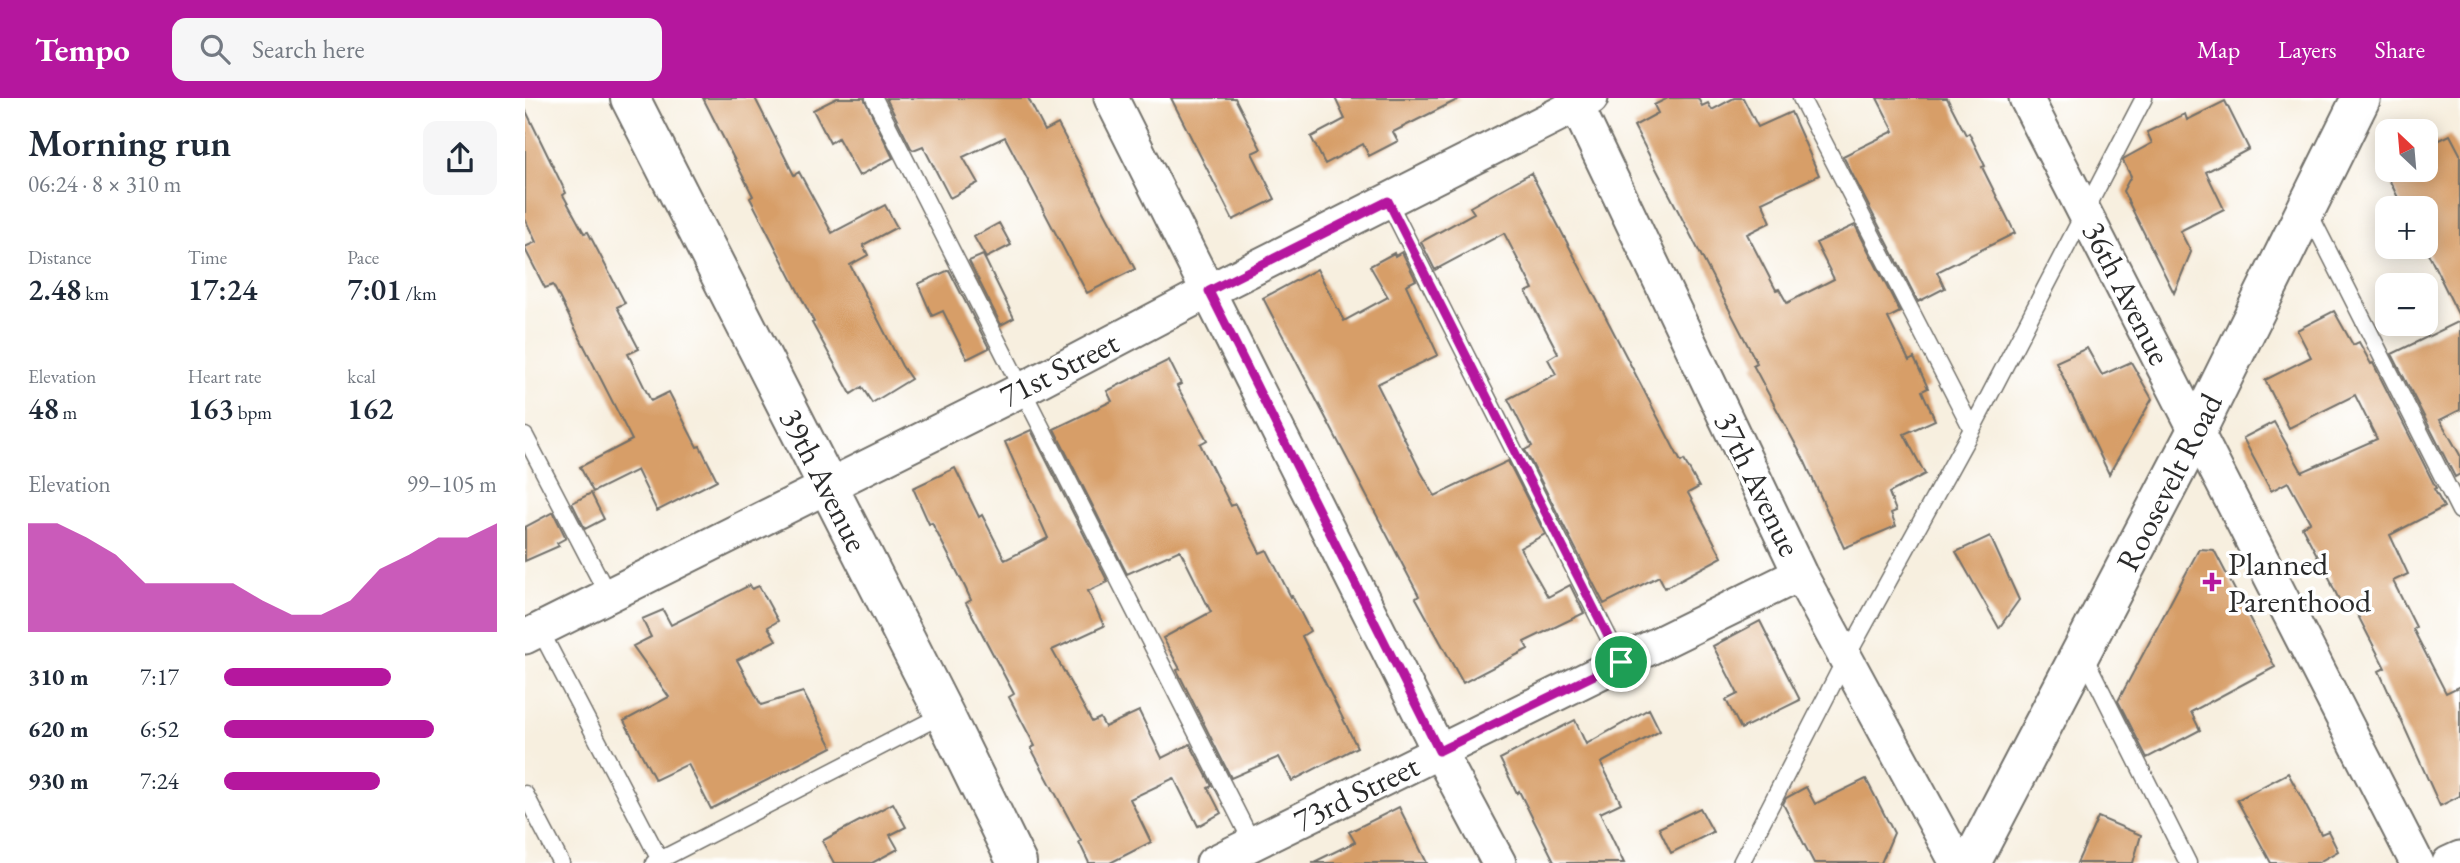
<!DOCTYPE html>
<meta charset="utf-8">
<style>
:root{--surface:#fff;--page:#f6f6f7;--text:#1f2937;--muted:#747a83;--accent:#b5179e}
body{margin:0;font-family:"EB Garamond",serif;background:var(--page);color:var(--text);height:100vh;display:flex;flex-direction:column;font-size:26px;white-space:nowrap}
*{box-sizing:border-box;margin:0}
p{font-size:23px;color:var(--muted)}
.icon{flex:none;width:38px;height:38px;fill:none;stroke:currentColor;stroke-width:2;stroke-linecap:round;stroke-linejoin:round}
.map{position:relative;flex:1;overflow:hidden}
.sheet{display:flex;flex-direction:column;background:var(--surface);width:525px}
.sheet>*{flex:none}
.needle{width:46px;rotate:334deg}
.fabs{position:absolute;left:1850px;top:21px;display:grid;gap:14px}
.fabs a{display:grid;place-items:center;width:63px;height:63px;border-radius:14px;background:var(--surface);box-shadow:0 4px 18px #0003;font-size:35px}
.pin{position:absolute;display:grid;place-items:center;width:60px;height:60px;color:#fff;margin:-30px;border:4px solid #fff;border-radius:50%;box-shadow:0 2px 7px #0007}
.round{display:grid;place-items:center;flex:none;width:74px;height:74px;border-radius:14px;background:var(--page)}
.overview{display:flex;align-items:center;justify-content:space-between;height:119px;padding:0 28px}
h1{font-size:38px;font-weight:600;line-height:52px}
.stats{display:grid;grid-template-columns:repeat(3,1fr);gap:10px;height:119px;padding:7px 28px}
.stats div{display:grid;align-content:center}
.stats b{font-size:30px;font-weight:600}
.stats small{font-size:19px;font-weight:400}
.stats p{font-size:19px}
.chart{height:196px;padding:14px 28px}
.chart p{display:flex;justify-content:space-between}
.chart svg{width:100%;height:126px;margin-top:7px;fill:var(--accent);opacity:.7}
ul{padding:0 28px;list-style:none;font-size:23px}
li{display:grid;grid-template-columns:112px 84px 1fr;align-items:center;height:52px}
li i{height:18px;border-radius:9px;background:var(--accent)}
header{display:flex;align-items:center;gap:42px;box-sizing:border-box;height:98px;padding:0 35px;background:var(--accent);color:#fff}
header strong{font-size:33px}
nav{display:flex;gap:38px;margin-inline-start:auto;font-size:24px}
.search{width:490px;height:63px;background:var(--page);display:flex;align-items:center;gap:18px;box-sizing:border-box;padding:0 24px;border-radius:14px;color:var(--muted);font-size:26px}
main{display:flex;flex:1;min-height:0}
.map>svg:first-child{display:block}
</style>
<header>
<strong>Tempo</strong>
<div class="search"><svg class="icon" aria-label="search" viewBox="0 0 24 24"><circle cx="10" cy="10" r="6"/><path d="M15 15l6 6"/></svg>Search here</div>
<nav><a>Map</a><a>Layers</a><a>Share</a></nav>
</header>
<main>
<section class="sheet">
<div class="overview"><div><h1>Morning run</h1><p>06:24 · 8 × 310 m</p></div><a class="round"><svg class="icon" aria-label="share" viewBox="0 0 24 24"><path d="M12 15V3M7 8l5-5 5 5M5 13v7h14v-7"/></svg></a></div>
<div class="stats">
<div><p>Distance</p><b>2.48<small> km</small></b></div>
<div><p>Time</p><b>17:24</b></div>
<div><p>Pace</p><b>7:01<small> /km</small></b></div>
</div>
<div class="stats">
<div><p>Elevation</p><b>48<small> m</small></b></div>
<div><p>Heart rate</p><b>163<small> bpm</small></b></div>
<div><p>kcal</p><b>162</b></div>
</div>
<div class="chart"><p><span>Elevation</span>99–105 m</p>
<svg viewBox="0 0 160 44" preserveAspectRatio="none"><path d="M0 44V6L10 6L20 11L30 17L40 27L50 27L60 27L70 27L80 33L90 38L100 38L110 33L120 22L130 17L140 11L150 11L160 6V44z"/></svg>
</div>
<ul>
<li><b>310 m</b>7:17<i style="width:61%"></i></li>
<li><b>620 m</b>6:52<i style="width:77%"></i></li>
<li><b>930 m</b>7:24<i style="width:57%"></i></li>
</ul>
</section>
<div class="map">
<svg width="1935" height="765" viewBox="0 0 1935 765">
<rect width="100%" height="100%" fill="#fff"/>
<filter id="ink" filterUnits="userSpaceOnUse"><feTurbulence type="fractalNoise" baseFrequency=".0143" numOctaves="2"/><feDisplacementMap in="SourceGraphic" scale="14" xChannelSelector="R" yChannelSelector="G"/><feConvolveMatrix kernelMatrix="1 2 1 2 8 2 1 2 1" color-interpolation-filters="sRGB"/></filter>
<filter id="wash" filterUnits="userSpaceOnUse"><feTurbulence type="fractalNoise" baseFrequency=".00686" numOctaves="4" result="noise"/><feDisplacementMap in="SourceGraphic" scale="28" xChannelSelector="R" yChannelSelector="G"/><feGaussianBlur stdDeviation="1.57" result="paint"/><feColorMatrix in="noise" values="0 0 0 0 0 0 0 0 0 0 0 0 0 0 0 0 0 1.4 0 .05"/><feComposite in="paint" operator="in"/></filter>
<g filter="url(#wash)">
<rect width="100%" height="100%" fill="#f7efdf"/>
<g id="blocks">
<path fill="#d79e67" d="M 178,0 L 230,0 L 269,77 L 274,74 L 307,135 L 360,107 L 372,129 L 338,147 L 343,157 L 325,167 L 377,268 L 386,281 L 347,305 L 337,289 L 326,296 L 287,225 L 289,224 L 225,100 L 228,98 Z
M 312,0 L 339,0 L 368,60 L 334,78 L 313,40 L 305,45 L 288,12 Z
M 361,0 L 503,0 L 520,33 L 533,26 L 610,171 L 562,195 L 480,39 L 438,59 L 453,85 L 425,100 L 398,48 L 388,52 L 386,50 Z
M 646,0 L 710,0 L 736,51 L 727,55 L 750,101 L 708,122 Z
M 810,0 L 936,0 L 868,34 L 873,43 L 844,58 L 838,46 L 800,66 L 786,39 L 820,21 Z
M 1143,0 L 1173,0 L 1177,8 L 1183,5 L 1187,12 L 1209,0 L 1218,0 L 1233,29 L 1266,14 L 1294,77 L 1237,104 L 1246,124 L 1222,136 L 1251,192 L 1254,191 L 1262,205 L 1309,181 L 1291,145 L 1330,127 L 1375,214 L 1363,220 L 1384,263 L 1389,260 L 1403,290 L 1397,293 L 1410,322 L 1379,336 L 1400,376 L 1364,395 L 1371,413 L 1366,415 L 1371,428 L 1319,450 L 1280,364 L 1228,267 L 1232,265 L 1109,28 L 1133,15 L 1129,7 Z
M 1352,0 L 1422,0 L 1441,37 L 1444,35 L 1460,68 L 1457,69 L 1490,135 L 1412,174 L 1420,190 L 1393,204 L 1318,58 L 1369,33 Z
M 1700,3 L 1724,51 L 1681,74 L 1699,111 L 1655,133 L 1666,154 L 1649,195 L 1598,93 L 1606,78 L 1598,63 L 1600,60 L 1627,45 L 1622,34 L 1660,16 L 1662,22 Z
M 0,11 L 41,95 L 38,97 L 59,135 L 63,134 L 100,205 L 92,209 L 114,251 L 103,256 L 126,303 L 144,294 L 172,349 L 175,348 L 192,382 L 132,413 L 112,372 L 68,394 L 55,369 L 107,342 L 28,187 L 20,190 L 0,151 L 0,149 L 11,144 L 0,121 Z
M 1925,37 L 1935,56 L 1935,220 L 1900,149 L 1900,110 L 1878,110 L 1859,71 L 1862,69 L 1862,72 L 1900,72 L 1900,49 Z
M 1006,75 L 1156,364 L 1159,362 L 1174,389 L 1163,395 L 1197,459 L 1140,490 L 1134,478 L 1079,506 L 1000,352 L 1007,348 L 983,301 L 1031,276 L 1023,261 L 1033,255 L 1001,194 L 1008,191 L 979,135 L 910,172 L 896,144 L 949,115 L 945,109 Z
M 474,125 L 486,147 L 461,160 L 449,139 Z
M 877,154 L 891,182 L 881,187 L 913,257 L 852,286 L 896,374 L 910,398 L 983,363 L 1020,436 L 995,450 L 1023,499 L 1045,487 L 1059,515 L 999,544 L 1003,551 L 938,585 L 891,500 L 894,498 L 738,200 L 792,171 L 819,223 L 863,199 L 845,168 L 869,155 L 870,158 Z
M 458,157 L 489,220 L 476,227 L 444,163 Z
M 424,172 L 464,250 L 442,261 L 418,213 L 407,218 L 393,186 Z
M 1809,213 L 1828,247 L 1834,244 L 1846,266 L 1848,265 L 1911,390 L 1909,391 L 1919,409 L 1865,437 L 1883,476 L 1868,483 L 1891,529 L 1888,531 L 1921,595 L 1935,588 L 1935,698 L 1915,708 L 1854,573 L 1860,570 L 1826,504 L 1817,508 L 1806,485 L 1807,485 L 1777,429 L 1785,424 L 1763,384 L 1746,393 L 1718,340 L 1749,324 L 1777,374 L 1852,341 L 1830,297 L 1764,330 L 1740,282 L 1786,259 L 1772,232 Z
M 1935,223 L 1935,312 L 1915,322 L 1935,357 L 1935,376 L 1930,379 L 1867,256 Z
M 1562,250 L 1577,277 L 1606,264 L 1627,301 L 1584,376 L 1531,264 Z
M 644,262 L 656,286 L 652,288 L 682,342 L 675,346 L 706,408 L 710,406 L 735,455 L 742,452 L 766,499 L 767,498 L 785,533 L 777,538 L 832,649 L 767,683 L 754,659 L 706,680 L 652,572 L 655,571 L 638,540 L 686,514 L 655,452 L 602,476 L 529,331 L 587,303 L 582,293 Z
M 506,332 L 583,484 L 563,493 L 579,528 L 527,552 L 567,624 L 575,620 L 580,629 L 614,613 L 637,660 L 665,646 L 687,688 L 683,690 L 696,715 L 673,728 L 649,680 L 605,701 L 626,744 L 585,765 L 564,765 L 554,744 L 556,743 L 506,650 L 510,648 L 484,599 L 489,596 L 441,505 L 446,502 L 440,489 L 407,425 L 404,426 L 388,390 L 430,370 L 454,419 L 457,417 L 480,462 L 523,440 L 480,344 Z
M 66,395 L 79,421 L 60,431 L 47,405 Z
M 28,414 L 41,440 L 32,445 L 34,448 L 0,463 L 0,429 Z
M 1465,438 L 1494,502 L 1474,530 L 1431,454 Z
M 1674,451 L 1689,452 L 1750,569 L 1666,614 L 1675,632 L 1622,660 L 1593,603 Z
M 225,487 L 227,491 L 234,488 L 253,523 L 243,529 L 251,542 L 212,562 L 236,607 L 278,594 L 307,649 L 186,711 L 163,666 L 130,682 L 99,623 L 144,599 L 108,548 L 126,539 L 117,521 L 138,512 L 146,527 Z
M 1235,523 L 1275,602 L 1216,631 L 1201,602 L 1213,596 L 1188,548 Z
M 1124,611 L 1135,633 L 1076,665 L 1096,705 L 1075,715 L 1099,765 L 1030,765 L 994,693 L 992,695 L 975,661 L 1050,622 L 1061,646 Z
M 1763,675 L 1796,736 L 1803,733 L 1813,753 L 1792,765 L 1746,765 L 1712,702 Z
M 1341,681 L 1369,735 L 1356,765 L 1289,765 L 1258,706 L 1261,700 L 1281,689 L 1290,706 Z
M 368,705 L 381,729 L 365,737 L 373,751 L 347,765 L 309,765 L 297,743 Z
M 874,709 L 902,765 L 787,765 L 830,744 L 824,734 Z
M 1175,710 L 1188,734 L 1146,755 L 1134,730 Z
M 1573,719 L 1616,737 L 1608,765 L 1552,765 Z"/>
</g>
</g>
<g filter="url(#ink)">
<use href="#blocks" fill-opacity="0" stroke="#72706a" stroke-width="2"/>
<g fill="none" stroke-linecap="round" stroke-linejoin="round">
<defs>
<path id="lane" d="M 349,0 L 728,746
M 1276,0 L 1447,331
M 863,103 L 1096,564
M 1784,115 L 1935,413
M 0,338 L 83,497
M 15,532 L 135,762
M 1558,556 L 1663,765
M 0,696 L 36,765
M 129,765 L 419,616
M 1216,765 L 1321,560 L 1447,331 L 1619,0"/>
<path id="street" d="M 586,0 L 914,653 L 974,765
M 1048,0 L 1275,476 L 1432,765
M 1501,0 L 1892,765
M 0,539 L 498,291 L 684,193 L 1066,0
M 688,765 L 1275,476
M 1924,765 L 1935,760"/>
<path id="secondary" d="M 105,0 L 419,616 L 492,765"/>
<path id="primary" d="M 1446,765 L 1672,332 L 1836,0"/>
</defs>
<use href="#lane" stroke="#72706a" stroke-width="19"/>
<use href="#street" stroke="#72706a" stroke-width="37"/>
<use href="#secondary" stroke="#72706a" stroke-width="42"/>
<use href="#primary" stroke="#72706a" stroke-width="42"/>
<use href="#lane" stroke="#fff" stroke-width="16"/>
<use href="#street" stroke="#fff" stroke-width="33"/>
<use href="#secondary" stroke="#fff" stroke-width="38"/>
<use href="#primary" stroke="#fff" stroke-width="38"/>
</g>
</g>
<g fill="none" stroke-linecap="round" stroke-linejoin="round" filter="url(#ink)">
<defs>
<path id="route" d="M 863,103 L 1096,564 L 914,653 L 684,193 Z"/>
</defs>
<use href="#route" stroke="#fff" stroke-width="14"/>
<use href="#route" stroke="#b5179e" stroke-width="9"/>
</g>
<path fill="#b5179e" stroke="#fff" stroke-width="2.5" d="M1683.5 473.5h7v7h7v7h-7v7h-7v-7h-7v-7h7z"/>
<g text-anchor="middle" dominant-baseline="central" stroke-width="7" stroke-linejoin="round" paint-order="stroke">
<g font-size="32" fill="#2b2b2b" stroke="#fff">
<text transform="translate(1602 195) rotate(63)">36th Avenue</text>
<text transform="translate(534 271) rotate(-27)">71st Street</text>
<text transform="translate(299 382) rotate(63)">39th Avenue</text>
<text transform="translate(1644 384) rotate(-63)">Roosevelt Road</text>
<text transform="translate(1233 386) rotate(64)">37th Avenue</text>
<text transform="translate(831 695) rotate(-26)">73rd Street</text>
</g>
<g font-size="32" fill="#2b2b2b" stroke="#fff" text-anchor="start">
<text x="1703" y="466">Planned<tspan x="1703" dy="37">Parenthood</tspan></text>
</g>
</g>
</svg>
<div class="fabs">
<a><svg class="needle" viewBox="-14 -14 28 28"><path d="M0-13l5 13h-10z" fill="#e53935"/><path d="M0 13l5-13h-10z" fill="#747a83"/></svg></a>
<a>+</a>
<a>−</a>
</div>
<div class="pin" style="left:1096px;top:564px;background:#1e9e55"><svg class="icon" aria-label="arrive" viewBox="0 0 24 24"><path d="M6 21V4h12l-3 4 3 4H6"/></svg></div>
</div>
</main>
